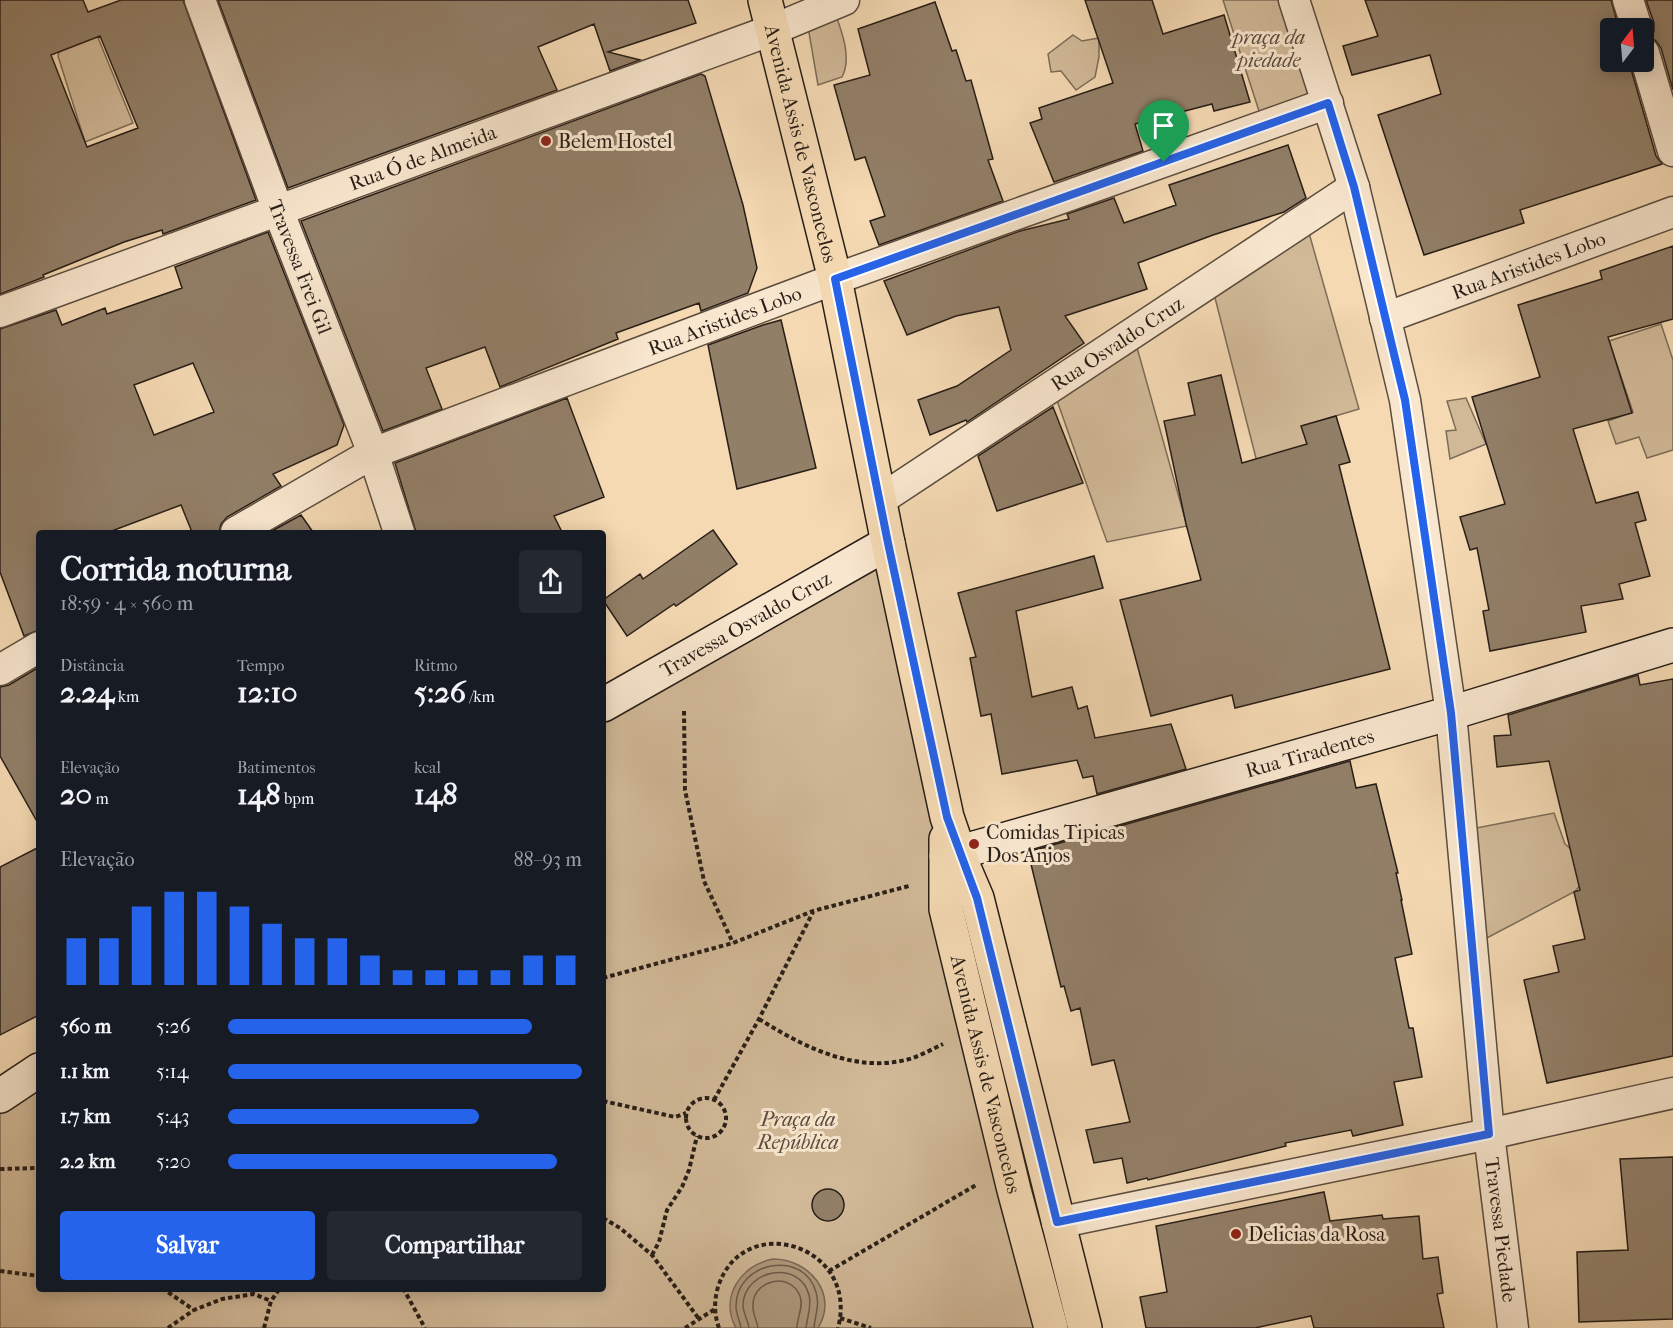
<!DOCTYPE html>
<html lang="pt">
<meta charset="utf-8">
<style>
:root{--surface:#171b24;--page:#242831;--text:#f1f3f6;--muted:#9ea1a6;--accent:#2563eb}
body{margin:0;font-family:"IM FELL French Canon",serif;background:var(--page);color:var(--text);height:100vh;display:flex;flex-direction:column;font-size:22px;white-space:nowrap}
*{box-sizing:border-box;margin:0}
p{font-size:20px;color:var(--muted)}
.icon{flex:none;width:33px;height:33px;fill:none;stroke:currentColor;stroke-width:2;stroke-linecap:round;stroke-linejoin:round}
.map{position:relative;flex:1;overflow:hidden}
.panel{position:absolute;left:36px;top:530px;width:570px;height:762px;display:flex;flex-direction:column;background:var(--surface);border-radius:6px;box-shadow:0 3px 15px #0003}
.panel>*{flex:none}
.needle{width:39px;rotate:16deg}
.tools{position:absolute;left:1600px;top:18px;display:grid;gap:12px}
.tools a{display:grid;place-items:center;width:54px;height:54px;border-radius:6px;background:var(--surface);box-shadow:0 3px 15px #0003;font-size:30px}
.pin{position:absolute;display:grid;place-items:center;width:51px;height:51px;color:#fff;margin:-62px -26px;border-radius:50% 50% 50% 0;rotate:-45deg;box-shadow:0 0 6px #0007}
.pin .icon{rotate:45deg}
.round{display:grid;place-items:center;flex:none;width:63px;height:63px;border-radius:6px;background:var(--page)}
.overview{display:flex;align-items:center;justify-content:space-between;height:102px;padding:0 24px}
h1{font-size:33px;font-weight:700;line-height:45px}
.metrics{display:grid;grid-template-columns:repeat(3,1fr);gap:9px;height:102px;padding:6px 24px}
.metrics div{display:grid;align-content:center}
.metrics b{font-size:30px;font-weight:700}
.metrics small{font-size:16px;font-weight:400}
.metrics p{font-size:16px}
.chart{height:168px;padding:12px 24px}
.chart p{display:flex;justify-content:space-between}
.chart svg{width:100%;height:108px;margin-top:6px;stroke:var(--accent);stroke-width:6}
.button{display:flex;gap:12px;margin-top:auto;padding:12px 24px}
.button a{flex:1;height:69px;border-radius:6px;background:var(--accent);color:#fff;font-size:24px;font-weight:700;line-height:69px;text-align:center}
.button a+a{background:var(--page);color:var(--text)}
ul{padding:0 24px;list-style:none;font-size:20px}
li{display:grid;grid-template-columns:96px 72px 1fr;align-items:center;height:45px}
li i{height:15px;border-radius:8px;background:var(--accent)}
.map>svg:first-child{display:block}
</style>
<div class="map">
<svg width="1673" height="1328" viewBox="0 0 1673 1328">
<rect width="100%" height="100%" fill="#f4d9b3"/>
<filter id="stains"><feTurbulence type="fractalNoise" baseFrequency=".00333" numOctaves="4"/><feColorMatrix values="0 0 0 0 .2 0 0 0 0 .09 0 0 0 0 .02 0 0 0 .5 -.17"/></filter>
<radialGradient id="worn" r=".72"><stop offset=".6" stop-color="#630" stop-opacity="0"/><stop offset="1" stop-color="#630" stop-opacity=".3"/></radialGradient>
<path fill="#d1b998" stroke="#7c6c58" stroke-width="1.5" d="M 1223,0 L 1284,0 L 1315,96 L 1260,114 Z
M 835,13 C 842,32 852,58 842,77 L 818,85 L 807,21 Z
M 92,23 L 133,123 L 85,142 L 58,56 L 63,35 Z
M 1073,35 L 1082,41 L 1099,38 L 1099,57 L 1095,77 L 1076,90 L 1061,71 L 1051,72 L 1048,54 Z
M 1309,233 L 1359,409 L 1302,426 L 1308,446 L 1258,466 L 1213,290 Z
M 1661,324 L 1673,360 L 1673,450 L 1647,458 L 1639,437 L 1616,444 L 1608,421 L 1633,412 L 1609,341 Z
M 1136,344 L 1187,526 L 1107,542 L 1054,392 Z
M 1466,398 L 1486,444 L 1450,459 L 1446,431 L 1456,430 L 1447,401 Z
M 888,543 L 945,875 L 1051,1328 L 0,1328 L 0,1104 L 39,1080 L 39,1288 L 603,1288 L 603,721 Z
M 1554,813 L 1565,844 L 1572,850 L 1581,885 L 1574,892 L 1483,940 L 1476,828 Z"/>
<path fill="#af997e" stroke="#796855" stroke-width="1.5" d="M 773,1259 C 809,1259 839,1294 818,1328 L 736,1328 C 719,1297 741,1265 773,1259 Z"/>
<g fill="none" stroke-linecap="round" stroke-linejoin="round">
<path stroke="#6c5c4a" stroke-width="1.5" d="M 741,1328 C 740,1321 736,1314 736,1306 C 736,1262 803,1248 816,1292 C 820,1305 815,1315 814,1328
M 749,1328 C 748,1320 743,1313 743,1305 C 744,1269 800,1259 809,1295 C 812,1307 807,1317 806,1328
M 758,1328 C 757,1320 752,1313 753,1305 C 753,1280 790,1271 800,1296 C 804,1307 797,1317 797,1328"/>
</g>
<path fill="#927f68" stroke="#281e17" stroke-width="1.5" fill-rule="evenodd" d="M 0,0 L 83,0 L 88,12 L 121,0 L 183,0 L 256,200 L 163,234 L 162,230 L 124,242 L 43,275 L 44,277 L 0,294 ZM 100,36 L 138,128 L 87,147 L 51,55 Z
M 218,0 L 688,0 L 696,23 L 608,52 L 640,60 L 610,71 L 594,24 L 538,47 L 557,90 L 288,188 Z
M 1085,0 L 1152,0 L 1163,34 L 1224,15 L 1250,102 L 1214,111 L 1212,104 L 1135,124 L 1143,151 L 1054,182 L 1030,123 L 1042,119 L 1039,108 L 1113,83 Z
M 1365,0 L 1611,0 L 1619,28 L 1611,28 L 1611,62 L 1629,62 L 1656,156 L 1662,164 L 1520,210 L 1524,223 L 1424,255 L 1378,115 L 1441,94 L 1430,55 L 1352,75 L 1343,46 L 1378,36 Z
M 1646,0 L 1673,0 L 1673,90 L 1661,48 L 1656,41 L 1651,38 L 1654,31 L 1654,23 Z
M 935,2 L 952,51 L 956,50 L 966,81 L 971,80 L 993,159 L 988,160 L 1003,201 L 879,245 L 870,221 L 885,216 L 865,157 L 855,160 L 834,85 L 870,75 L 858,29 Z
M 701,74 L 705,76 L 743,205 L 757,268 L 748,293 L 701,311 L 699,303 L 616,333 L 618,339 L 500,387 L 485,347 L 426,368 L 442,409 L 383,431 L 301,221 Z
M 1288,145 L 1306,198 L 1284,212 L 1213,235 L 1138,263 L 1147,289 L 1065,316 L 1084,343 L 967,422 L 966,420 L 930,435 L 918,400 L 957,386 L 1011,350 L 999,307 L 956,316 L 907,335 L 884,281 L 1020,231 L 1069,219 L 1067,214 L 1114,198 L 1124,223 L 1176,205 L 1169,185 Z
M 268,232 L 344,425 L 337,445 L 273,474 L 281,486 L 227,517 L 221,524 L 219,532 L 192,532 L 181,505 L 109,532 L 39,532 L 39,630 L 24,636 L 0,572 L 0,329 L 56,310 L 62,325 L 105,308 L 107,314 L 182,288 L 175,267 ZM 193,363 L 214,412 L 154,435 L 134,385 Z
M 1673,246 L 1673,319 L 1608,337 L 1632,413 L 1573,429 L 1596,503 L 1638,492 L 1646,520 L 1635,523 L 1650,576 L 1619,584 L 1623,599 L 1581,606 L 1586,632 L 1490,651 L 1483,611 L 1489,610 L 1477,548 L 1470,550 L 1460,517 L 1505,504 L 1472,397 L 1540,377 L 1518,305 L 1602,279 L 1600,271 Z
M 781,320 L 816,468 L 737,489 L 708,345 L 763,325 Z
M 1221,375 L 1242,463 L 1307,444 L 1301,426 L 1336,416 L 1350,462 L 1339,465 L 1390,669 L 1235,708 L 1232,695 L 1151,716 L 1120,600 L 1201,580 L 1186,524 L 1164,421 L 1195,415 L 1188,383 Z
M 567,398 L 604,497 L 554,516 L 562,532 L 416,532 L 395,463 Z
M 1053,407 L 1083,483 L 997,511 L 978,456 Z
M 301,515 L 313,532 L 270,532 Z
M 713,530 L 737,564 L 676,606 L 674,604 L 627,636 L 603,600 L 640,574 L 643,579 Z
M 1094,556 L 1103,588 L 1016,611 L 1032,697 L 1072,687 L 1078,709 L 1087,706 L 1095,738 L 1171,724 L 1186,769 L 1097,794 L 1093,776 L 1083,778 L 1077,760 L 1002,774 L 991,714 L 981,716 L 970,658 L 976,657 L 958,593 Z
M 39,667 L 39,825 L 0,756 L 0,687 L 9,685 Z
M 1638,675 L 1640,685 L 1673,679 L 1673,1056 L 1547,1083 L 1524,980 L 1559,972 L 1553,946 L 1585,939 L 1574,892 L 1580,890 L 1549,761 L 1497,767 L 1494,736 L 1511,735 L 1508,715 Z
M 1350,761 L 1356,788 L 1376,784 L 1398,873 L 1396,873 L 1402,900 L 1401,900 L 1412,954 L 1395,958 L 1409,1028 L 1413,1028 L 1422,1077 L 1394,1082 L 1403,1125 L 1353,1136 L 1351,1130 L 1285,1143 L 1286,1146 L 1148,1180 L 1147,1178 L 1127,1183 L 1122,1158 L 1094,1163 L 1086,1130 L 1130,1122 L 1114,1060 L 1092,1065 L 1080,1008 L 1071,1011 L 1064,986 L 1061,987 L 1028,852 Z
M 39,847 L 39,1015 L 0,1035 L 0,867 Z
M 1673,1157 L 1673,1319 L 1579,1322 L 1577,1252 L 1628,1250 L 1620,1159 Z
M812 1205a16 16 0 1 1 32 0a16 16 0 1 1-32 0Z
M 1324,1192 L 1330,1221 L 1382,1215 L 1383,1219 L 1419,1216 L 1423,1259 L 1438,1257 L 1443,1293 L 1437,1294 L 1444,1328 L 1314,1328 L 1311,1316 L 1255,1328 L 1146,1328 L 1140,1297 L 1167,1292 L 1156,1226 Z"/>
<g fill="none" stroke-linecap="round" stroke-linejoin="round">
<defs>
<g id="street">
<path id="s1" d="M 200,0 L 278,210 L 373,453 L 399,532"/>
<path id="s2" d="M 1294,0 L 1354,187 L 1405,400 L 1451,713 L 1489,1134 L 1513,1328"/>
<path d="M 1628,0 L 1637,28"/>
<path d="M 1644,53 L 1673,151"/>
<path id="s3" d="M 0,312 L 772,30 L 844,0"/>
<path id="s4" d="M 1385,318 L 1673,212"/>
<path id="s5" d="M 880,500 L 1354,187"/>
<path id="s6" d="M 236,532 L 373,453 L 835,279 L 1328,103"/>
<path d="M 0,670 L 39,647"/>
<path d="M 1057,1223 L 1489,1134 L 1673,1093"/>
</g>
<g id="secondary">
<path id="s7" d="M 603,705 L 888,543"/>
<path id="s8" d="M 946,856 L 1451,713 L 1673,645"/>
<path d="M 0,1096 L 39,1070"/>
</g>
<g id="primary">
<path id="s9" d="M 765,0 L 835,279 L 888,543 L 947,817 L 965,870 L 977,898 L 1085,1328"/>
<path id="s10" d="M 946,839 L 946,909 L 1014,1190 L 1051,1328"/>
</g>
</defs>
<use href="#street" stroke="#5b4d3e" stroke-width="33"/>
<use href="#secondary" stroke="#281e17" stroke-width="36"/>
<use href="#primary" stroke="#281e17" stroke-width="36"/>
<path stroke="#281e17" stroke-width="4" stroke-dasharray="4.5 3" stroke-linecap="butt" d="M 684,711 L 685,790 L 704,881 L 733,943
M 603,978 L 733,943 L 813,911 L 909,886
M 759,1019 C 804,1047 857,1075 913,1058 C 923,1054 933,1049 943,1044
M686 1118a20 20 0 1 1 40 0a20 20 0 1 1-40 0Z
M 714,1100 L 759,1019 L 813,912
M 603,1101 L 675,1117 L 686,1113
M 0,1169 L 39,1168
M 603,1218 L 620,1228 L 652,1255 L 699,1319
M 652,1255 L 659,1242 L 667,1210 L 682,1187 L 689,1170 L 697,1136
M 0,1271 L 39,1276
M 829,1271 L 976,1185
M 162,1288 L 194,1310 L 222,1299 L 254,1294 L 271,1301
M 403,1288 L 425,1328
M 840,1318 L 871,1328
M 168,1328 L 194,1310
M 264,1328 L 271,1301 L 280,1288
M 685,1328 L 715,1309
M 719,1328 C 714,1314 714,1301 718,1287 C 743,1209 860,1245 838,1328"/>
<use href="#street" stroke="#f8e6ce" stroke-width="30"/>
<use href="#secondary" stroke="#f8e6ce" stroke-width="33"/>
<use href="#primary" stroke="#f4d9b3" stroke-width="33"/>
</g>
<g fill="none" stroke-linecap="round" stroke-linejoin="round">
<defs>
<path id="route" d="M 1328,103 L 1354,187 L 1405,400 L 1451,713 L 1489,1134 L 1057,1222 L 977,898 L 947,817 L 888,543 L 835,279 Z"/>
</defs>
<use href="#route" stroke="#fff" stroke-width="12"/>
<use href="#route" stroke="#2563eb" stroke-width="8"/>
</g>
<g fill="#8f2418" stroke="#f8e6ce" stroke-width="2">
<circle cx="546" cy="141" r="6"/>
<circle cx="974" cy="844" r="6"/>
<circle cx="1236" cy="1234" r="6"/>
</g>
<g text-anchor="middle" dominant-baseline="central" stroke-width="6" stroke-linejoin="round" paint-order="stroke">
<g font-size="20" font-style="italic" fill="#5b4c3e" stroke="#f8e6ce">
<text x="1269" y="37">praça da<tspan x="1269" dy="23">piedade</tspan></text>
<text x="798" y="1119">Praça da<tspan x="798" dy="23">República</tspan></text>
</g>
<g font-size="20" fill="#281e17" stroke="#f8e6ce" text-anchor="start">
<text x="558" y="141">Belem Hostel</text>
<text x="986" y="832">Comidas Tipicas<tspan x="986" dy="23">Dos Anjos</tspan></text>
<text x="1248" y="1234">Delicias da Rosa</text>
</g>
<g font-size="20" fill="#281e17" stroke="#f8e6ce">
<text stroke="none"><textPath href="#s9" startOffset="148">Avenida Assis de Vasconcelos</textPath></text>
<text stroke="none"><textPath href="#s3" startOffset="450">Rua Ó de Almeida</textPath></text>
<text stroke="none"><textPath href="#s4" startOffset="153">Rua Aristides Lobo</textPath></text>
<text stroke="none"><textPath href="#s1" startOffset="285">Travessa Frei Gil</textPath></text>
<text stroke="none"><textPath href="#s6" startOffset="534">Rua Aristides Lobo</textPath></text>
<text stroke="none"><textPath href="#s5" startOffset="284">Rua Osvaldo Cruz</textPath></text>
<text stroke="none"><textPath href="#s7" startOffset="164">Travessa Osvaldo Cruz</textPath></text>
<text stroke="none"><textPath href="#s8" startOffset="378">Rua Tiradentes</textPath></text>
<text stroke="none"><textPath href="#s10" startOffset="240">Avenida Assis de Vasconcelos</textPath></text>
<text stroke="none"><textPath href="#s2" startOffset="1251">Travessa Piedade</textPath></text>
</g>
</g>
<rect width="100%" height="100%" filter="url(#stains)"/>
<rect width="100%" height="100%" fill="url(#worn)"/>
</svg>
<div class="tools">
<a><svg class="needle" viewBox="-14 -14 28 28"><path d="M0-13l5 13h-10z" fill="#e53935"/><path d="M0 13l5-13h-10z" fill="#9ea1a6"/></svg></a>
</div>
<div class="pin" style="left:1164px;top:162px;background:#1e9e55"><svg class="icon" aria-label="arrive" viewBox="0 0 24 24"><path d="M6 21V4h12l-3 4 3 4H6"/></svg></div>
<section class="panel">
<div class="overview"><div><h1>Corrida noturna</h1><p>18:59 · 4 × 560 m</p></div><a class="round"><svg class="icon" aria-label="share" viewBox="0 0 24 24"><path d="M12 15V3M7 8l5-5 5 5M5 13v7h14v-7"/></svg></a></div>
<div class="metrics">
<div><p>Distância</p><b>2.24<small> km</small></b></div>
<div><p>Tempo</p><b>12:10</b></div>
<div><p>Ritmo</p><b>5:26<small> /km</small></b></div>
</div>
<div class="metrics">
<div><p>Elevação</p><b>20<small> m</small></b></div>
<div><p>Batimentos</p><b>148<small> bpm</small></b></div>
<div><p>kcal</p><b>148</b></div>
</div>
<div class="chart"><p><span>Elevação</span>88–93 m</p>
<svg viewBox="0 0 160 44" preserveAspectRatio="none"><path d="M5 44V25M15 44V25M25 44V12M35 44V6M45 44V6M55 44V12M65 44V19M75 44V25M85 44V25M95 44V32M105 44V38M115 44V38M125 44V38M135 44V38M145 44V32M155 44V32"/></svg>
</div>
<ul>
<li><b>560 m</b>5:26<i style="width:86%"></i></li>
<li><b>1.1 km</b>5:14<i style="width:100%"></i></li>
<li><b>1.7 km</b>5:43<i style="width:71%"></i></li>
<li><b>2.2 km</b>5:20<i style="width:93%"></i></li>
</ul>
<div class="button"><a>Salvar</a><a>Compartilhar</a></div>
</section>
</div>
